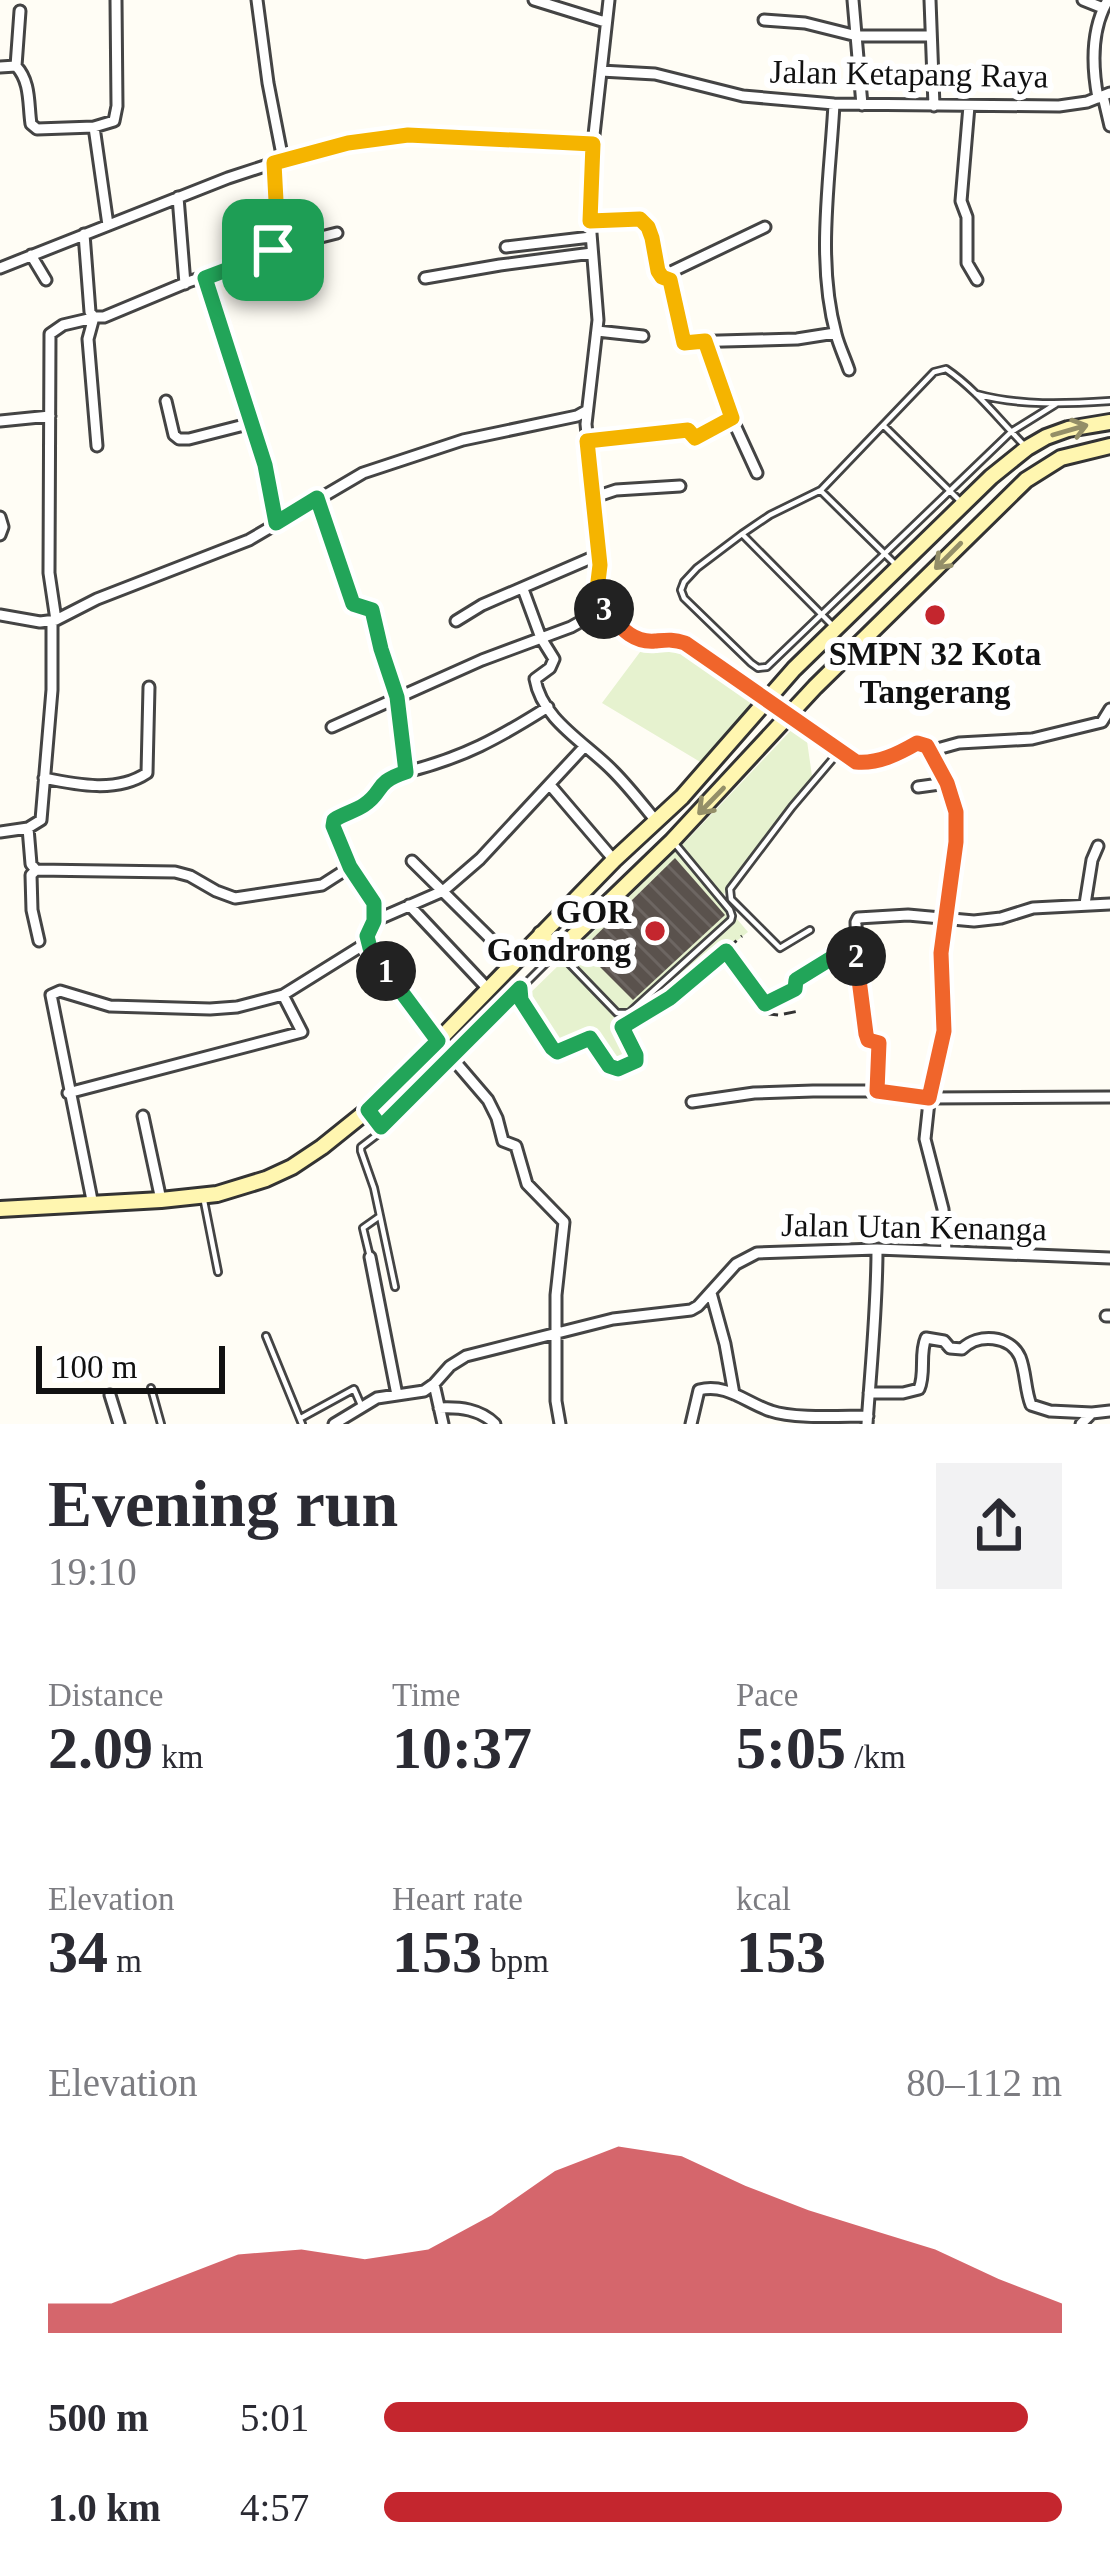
<!DOCTYPE html>
<meta charset="utf-8">
<style>
:root{--surface:#fff;--page:#f2f2f3;--text:#2b2b33;--muted:#7c7c81;--accent:#c4262e}
body{margin:0;font-family:"Times New Roman",serif;background:var(--page);color:var(--text);height:100vh;display:flex;flex-direction:column;font-size:45px;white-space:nowrap}
*{box-sizing:border-box;margin:0}
p{font-size:39px;color:var(--muted)}
.icon{flex:none;width:66px;height:66px;fill:none;stroke:currentColor;stroke-width:2;stroke-linecap:round;stroke-linejoin:round}
.map{position:relative;height:1424px;overflow:hidden}
.sheet{display:flex;flex-direction:column;background:var(--surface);flex:1}
.sheet>*{flex:none}
.scale{position:absolute;left:36px;bottom:30px;width:189px;box-sizing:border-box;padding-left:12px;border:6px solid #111;border-top:0;font-size:33px;line-height:42px;white-space:nowrap;color:#111;-webkit-text-stroke:9px #fff;paint-order:stroke}
.pin{position:absolute;display:grid;place-items:center;width:102px;height:102px;color:#fff;margin:-51px;border-radius:24px;box-shadow:0 6px 18px #0006}
.km{position:absolute;width:60px;height:60px;margin:-30px;border-radius:50%;background:#222;color:#fff;font-size:33px;line-height:60px;text-align:center}
.round{display:grid;place-items:center;flex:none;width:126px;height:126px;border-radius:0px;background:var(--page)}
.headline{display:flex;align-items:center;justify-content:space-between;height:204px;padding:0 48px}
h1{font-size:66px;font-weight:700;line-height:90px}
.stats{display:grid;grid-template-columns:repeat(3,1fr);gap:18px;height:204px;padding:12px 48px}
.stats div{display:grid;align-content:center}
.stats b{font-size:60px;font-weight:700}
.stats small{font-size:33px;font-weight:400}
.stats p{font-size:33px}
.chart{height:336px;padding:24px 48px}
.chart p{display:flex;justify-content:space-between}
.chart svg{width:100%;height:216px;margin-top:12px;fill:var(--accent);opacity:.7}
ul{padding:0 48px;list-style:none;font-size:39px}
li{display:grid;grid-template-columns:192px 144px 1fr;align-items:center;height:90px}
li i{height:30px;border-radius:15px;background:var(--accent)}
.map>svg:first-child{display:block}
</style>
<div class="map">
<svg width="1110" height="1424" viewBox="0 0 1110 1424">
<defs>
<pattern id="building-back-hatch" width="6" height="6" patternUnits="userSpaceOnUse" patternTransform="scale(3)"><rect width="6" height="6" fill="#5a524d"/><path d="M-1 5l2 2M0 0l6 6M5-1l2 2" fill="none" stroke="#6d6662"/></pattern>
</defs>
<rect width="100%" height="100%" fill="#fffdf5"/>
<path fill="#e6f2cf" d="M 669,645 L 752,701 L 728,737 L 702,763 L 602,703 L 643,648 Z
M 796,725 L 807,741 L 813,783 L 720,899 L 748,932 L 655,1005 L 613,1030 L 631,1066 L 613,1072 L 588,1037 L 561,1051 L 522,1001 L 688,839 Z"/>
<path fill="url(#building-back-hatch)" d="M 675,858 L 725,915 L 633,1000 L 582,949 Z"/>
<g fill="none" stroke-linecap="round" stroke-linejoin="round">
<defs>
<path id="lane" d="M 976,394 C 1020,406 1065,404 1110,401
M 884,426 L 961,502
M 1025,446 C 999,420 977,390 946,369 L 934,372 L 821,490 L 770,515 L 742,534 L 697,568 L 684,582 L 681,590 L 684,598 L 751,663 L 758,668 L 767,667 L 1011,432 L 1056,404
M 821,491 L 894,563
M 742,534 L 835,628
M 810,930 L 780,948 L 731,899 L 730,889 L 792,807 L 837,754
M 554,955 L 520,989 L 519,994 L 552,1048 L 557,1051 L 590,1038 L 613,1069 L 636,1061 C 636,1049 625,1039 622,1027 L 625,1024
M 562,956 L 617,1013 L 629,1013 L 731,920 L 732,916 L 730,910 L 676,845
M 204,1201 L 218,1272
M 380,1216 L 395,1287
M 370,1257 L 363,1228 L 380,1216 L 374,1188 L 361,1151 L 361,1147 L 382,1131 L 372,1115
M 266,1336 L 302,1424
M 151,1388 L 161,1424
M 301,1418 L 354,1389 L 361,1405"/>
<path id="street" d="M 257,0 L 268,83 L 283,160
M 534,0 L 605,22
M 609,0 L 593,144 L 590,221 L 598,320 L 586,424 L 600,565 L 597,590 L 603,609 L 634,638 L 650,641 L 670,639 L 685,643 L 855,762 C 878,764 898,754 917,743 L 927,746 L 937,761 L 953,794 L 956,812 L 955,842 L 941,953 L 944,1031 L 931,1083 L 925,1139 L 943,1209 L 946,1250
M 853,0 L 862,105
M 930,0 L 934,106
M 1083,0 L 1103,8
M 764,20 L 805,23 L 857,36 L 929,36
M 16,66 L 20,11
M 0,67 L 16,66 C 31,82 28,104 31,124 L 37,129 L 94,127 L 114,121 L 117,106 L 116,0
M 601,71 L 655,74 L 743,96 L 834,104 L 1059,106 L 1087,102 L 1110,93
M 1103,96 L 1110,126
M 1098,98 C 1092,66 1091,29 1108,0
M 834,104 C 830,179 816,261 836,334 C 839,346 845,358 849,370
M 969,106 L 961,201 L 967,217 L 967,263 L 977,280
M 94,127 L 108,225
M 178,197 L 185,284
M 590,221 L 633,219 L 644,223 C 656,240 650,271 670,280
M 765,227 L 673,271 L 670,280 L 684,342 L 797,339 L 835,333
M 84,234 L 90,312 L 94,317 L 104,317 L 188,282 L 263,256 L 273,249 L 278,239 L 274,163
M 506,247 L 591,237
M 273,249 L 337,233
M 31,255 L 46,280
M 0,268 L 228,178 L 283,160 L 348,143 L 408,135 L 593,144
M 205,278 L 265,465 L 276,523
M 425,278 L 500,265 L 592,253
M 94,317 L 88,339 L 97,446
M 597,331 L 643,336
M 705,341 L 729,412 L 757,473
M 166,401 L 174,435 L 179,439 L 189,439 L 252,423
M 0,421 L 50,416
M 587,441 L 688,430 L 696,438 L 732,418
M 592,498 L 616,490 L 680,486
M 0,517 L 3,527 L 0,535
M 523,589 L 541,638 L 554,659 L 550,668 L 535,679 C 542,720 586,743 613,771 C 628,786 642,804 656,821
M 0,615 L 40,622 L 56,620 L 97,599 L 249,540 L 363,473 L 463,440 L 577,416 L 586,411
M 56,620 L 49,573 L 50,334 L 63,325 L 93,318
M 456,621 L 482,605 L 598,555
M 332,727 L 482,660 L 571,627 L 603,609
M 930,751 L 959,743 L 1032,739 L 1102,722 L 1110,709
M 406,772 C 463,758 499,738 548,707
M 44,778 C 78,785 117,793 147,773 L 149,687
M 550,785 L 614,860
M 918,787 L 947,783
M 28,828 L 31,864 L 36,870 L 175,872 L 190,876 L 216,891 L 235,898 L 322,885 L 350,867 L 333,826 L 334,820 L 369,801 L 381,782 L 406,772 C 404,747 402,720 396,695 C 388,666 378,640 372,610 L 353,604 L 317,498
M 0,832 L 28,828 L 41,820 L 52,690 L 52,621
M 412,861 L 514,962
M 350,867 C 360,881 381,902 375,920 C 370,932 366,933 370,948 L 440,1044 L 488,1100 L 497,1118 L 503,1141 L 516,1146 L 527,1184 L 564,1222 L 556,1295 L 556,1401 L 560,1424
M 36,870 L 31,875 L 32,910 L 39,941
M 1085,904 L 1092,860 L 1098,846
M 409,905 L 488,989
M 374,921 L 443,891 L 480,859 L 585,746
M 877,1091 L 879,1043 L 868,1041 L 866,1034 L 857,962 L 856,922 L 858,918 L 908,915 L 974,921 L 1001,918 L 1033,908 L 1110,904
M 68,1093 L 302,1032 L 283,995
M 692,1102 L 754,1093 L 813,1091 L 877,1091 L 929,1098 L 1110,1097
M 143,1116 L 161,1200
M 381,1127 L 520,989
M 93,1205 L 51,995 L 60,991 L 110,1006 L 210,1009 L 237,1007 L 283,995 L 368,942
M 370,1257 L 397,1395
M 711,1293 L 725,1344 L 734,1394
M 1106,1316 L 1110,1316
M 434,1384 L 443,1424
M 869,1393 L 903,1393 L 919,1389 C 926,1373 919,1354 926,1338 L 944,1341 L 950,1348 L 962,1349 C 978,1333 1010,1335 1020,1357 C 1026,1372 1025,1390 1031,1405 L 1050,1411 L 1092,1413
M 110,1395 L 119,1424
M 439,1408 C 460,1407 480,1409 495,1424
M 334,1424 L 377,1398 L 424,1391 L 434,1384 L 450,1366 L 466,1356 L 613,1319 L 691,1310 L 698,1306 L 736,1264 L 757,1253 L 877,1249 L 1110,1258
M 691,1424 L 699,1390 C 727,1383 746,1403 771,1411 C 793,1419 842,1416 868,1416
M 867,1424 C 871,1365 877,1308 877,1249
M 1081,1424 L 1092,1413 L 1110,1411"/>
<path id="secondary" d="M 541,934 L 558,951 L 672,841 L 815,687 L 1026,480 L 1061,458 L 1110,446
M 0,1209 L 161,1200 L 217,1194 L 266,1179 L 292,1167 L 322,1147 L 368,1110 L 438,1041 L 614,860 L 682,797 L 794,669 L 991,477 L 1027,448 L 1046,437 L 1068,429 L 1110,422"/>
</defs>
<use href="#lane" stroke="#444" stroke-width="10"/>
<use href="#street" stroke="#444" stroke-width="15"/>
<use href="#secondary" stroke="#333" stroke-width="20"/>
<path stroke="#333" stroke-width="3" stroke-dasharray="12 6" stroke-linecap="butt" d="M 727,952 L 769,1014 L 779,1015 L 799,1011
M 765,1004 L 795,989 L 796,980 L 844,949
M 642,1014 L 670,997 L 742,936"/>
<use href="#lane" stroke="#fff" stroke-width="4.5"/>
<use href="#street" stroke="#fff" stroke-width="9"/>
<use href="#secondary" stroke="#fff6b0" stroke-width="14"/>
</g>
<defs><path id="oneway-shaft" d="M-6 0H5M1.5-3L5.5 0L1.5 3" fill="none" stroke-width="1.6" stroke-linecap="round" stroke-linejoin="round" transform="scale(3)"/></defs>
<g stroke="#948f68">
<use href="#oneway-shaft" transform="translate(1070 430) rotate(-16)"/>
<use href="#oneway-shaft" transform="translate(948 556) rotate(135)"/>
<use href="#oneway-shaft" transform="translate(711 801) rotate(134)"/>
</g>
<g fill="none" stroke-linecap="round" stroke-linejoin="round">
<defs>
<path id="split-1" d="M 273,250 L 263,256 L 205,278 L 265,465 L 276,523 L 317,498 L 353,604 L 372,610 L 381,649 L 397,697 L 406,772 C 373,783 385,791 364,805 C 355,811 343,814 334,820 L 333,826 L 350,867 L 374,903 L 374,921 L 367,936 L 370,948 L 386,971"/>
<path id="split-2" d="M 386,971 L 438,1041 L 368,1110 L 381,1127 L 520,988 L 521,1000 L 552,1048 L 557,1052 L 590,1038 L 609,1066 L 618,1069 L 636,1061 L 636,1055 L 622,1027 L 670,998 L 726,951 L 765,1004 L 795,989 L 796,980 L 856,943 L 856,956"/>
<path id="split-3" d="M 604,609 C 619,625 631,643 655,641 C 667,640 673,639 685,643 L 856,762 C 878,764 898,754 917,743 L 927,746 L 947,783 L 956,812 L 956,842 L 941,953 L 944,1031 L 929,1098 L 877,1091 L 879,1043 L 868,1040 L 866,1034 L 856,956"/>
<path id="split-4" d="M 273,250 L 278,239 L 274,163 L 348,143 L 408,135 L 593,144 L 590,221 L 640,219 L 648,227 L 652,238 L 658,271 L 662,277 L 670,280 L 684,343 L 705,341 L 732,418 L 695,438 L 688,430 L 587,441 L 600,565 L 597,590 L 604,609"/>
</defs>
<use href="#split-1" stroke="#fff" stroke-width="24"/>
<use href="#split-2" stroke="#fff" stroke-width="24"/>
<use href="#split-3" stroke="#fff" stroke-width="24"/>
<use href="#split-4" stroke="#fff" stroke-width="24"/>
<use href="#split-1" stroke="#22a559" stroke-width="15"/>
<use href="#split-2" stroke="#22a559" stroke-width="15"/>
<use href="#split-3" stroke="#f0652b" stroke-width="15"/>
<use href="#split-4" stroke="#f5b400" stroke-width="15"/>
</g>
<g fill="#c4262e" stroke="#fff" stroke-width="4.5">
<circle cx="935" cy="615" r="12"/>
<circle cx="655" cy="931" r="12"/>
</g>
<g text-anchor="middle" dominant-baseline="central" stroke-width="12" stroke-linejoin="round" paint-order="stroke">
<g font-size="33" fill="#111" stroke="#fff">
<text transform="translate(909 74) rotate(1)">Jalan Ketapang Raya</text>
<text transform="translate(914 1227) rotate(1)">Jalan Utan Kenanga</text>
</g>
<g font-size="33" font-weight="bold" fill="#111" stroke="#fff">
<text x="935" y="654">SMPN 32 Kota<tspan x="935" dy="38">Tangerang</tspan></text>
<text x="631" y="912" text-anchor="end">GOR<tspan x="631" dy="38">Gondrong</tspan></text>
</g>
</g>
</svg>
<div class="scale">100 m</div>
<div class="pin" style="left:273px;top:250px;background:#1e9e55"><svg class="icon" aria-label="arrive" viewBox="0 0 24 24"><path d="M6 21V4h12l-3 4 3 4H6"/></svg></div>
<b class="km" style="left:386px;top:971px">1</b>
<b class="km" style="left:856px;top:956px">2</b>
<b class="km" style="left:604px;top:609px">3</b>
</div>
<section class="sheet">
<div class="headline"><div><h1>Evening run</h1><p>19:10</p></div><a class="round"><svg class="icon" aria-label="share" viewBox="0 0 24 24"><path d="M12 15V3M7 8l5-5 5 5M5 13v7h14v-7"/></svg></a></div>
<div class="stats">
<div><p>Distance</p><b>2.09<small> km</small></b></div>
<div><p>Time</p><b>10:37</b></div>
<div><p>Pace</p><b>5:05<small> /km</small></b></div>
</div>
<div class="stats">
<div><p>Elevation</p><b>34<small> m</small></b></div>
<div><p>Heart rate</p><b>153<small> bpm</small></b></div>
<div><p>kcal</p><b>153</b></div>
</div>
<div class="chart"><p><span>Elevation</span>80–112 m</p>
<svg viewBox="0 0 160 44" preserveAspectRatio="none"><path d="M0 44V38L10 38L20 33L30 28L40 27L50 29L60 27L70 20L80 11L90 6L100 8L110 14L120 19L130 23L140 27L150 33L160 38V44z"/></svg>
</div>
<ul>
<li><b>500 m</b>5:01<i style="width:95%"></i></li>
<li><b>1.0 km</b>4:57<i style="width:100%"></i></li>
</ul>
</section>
